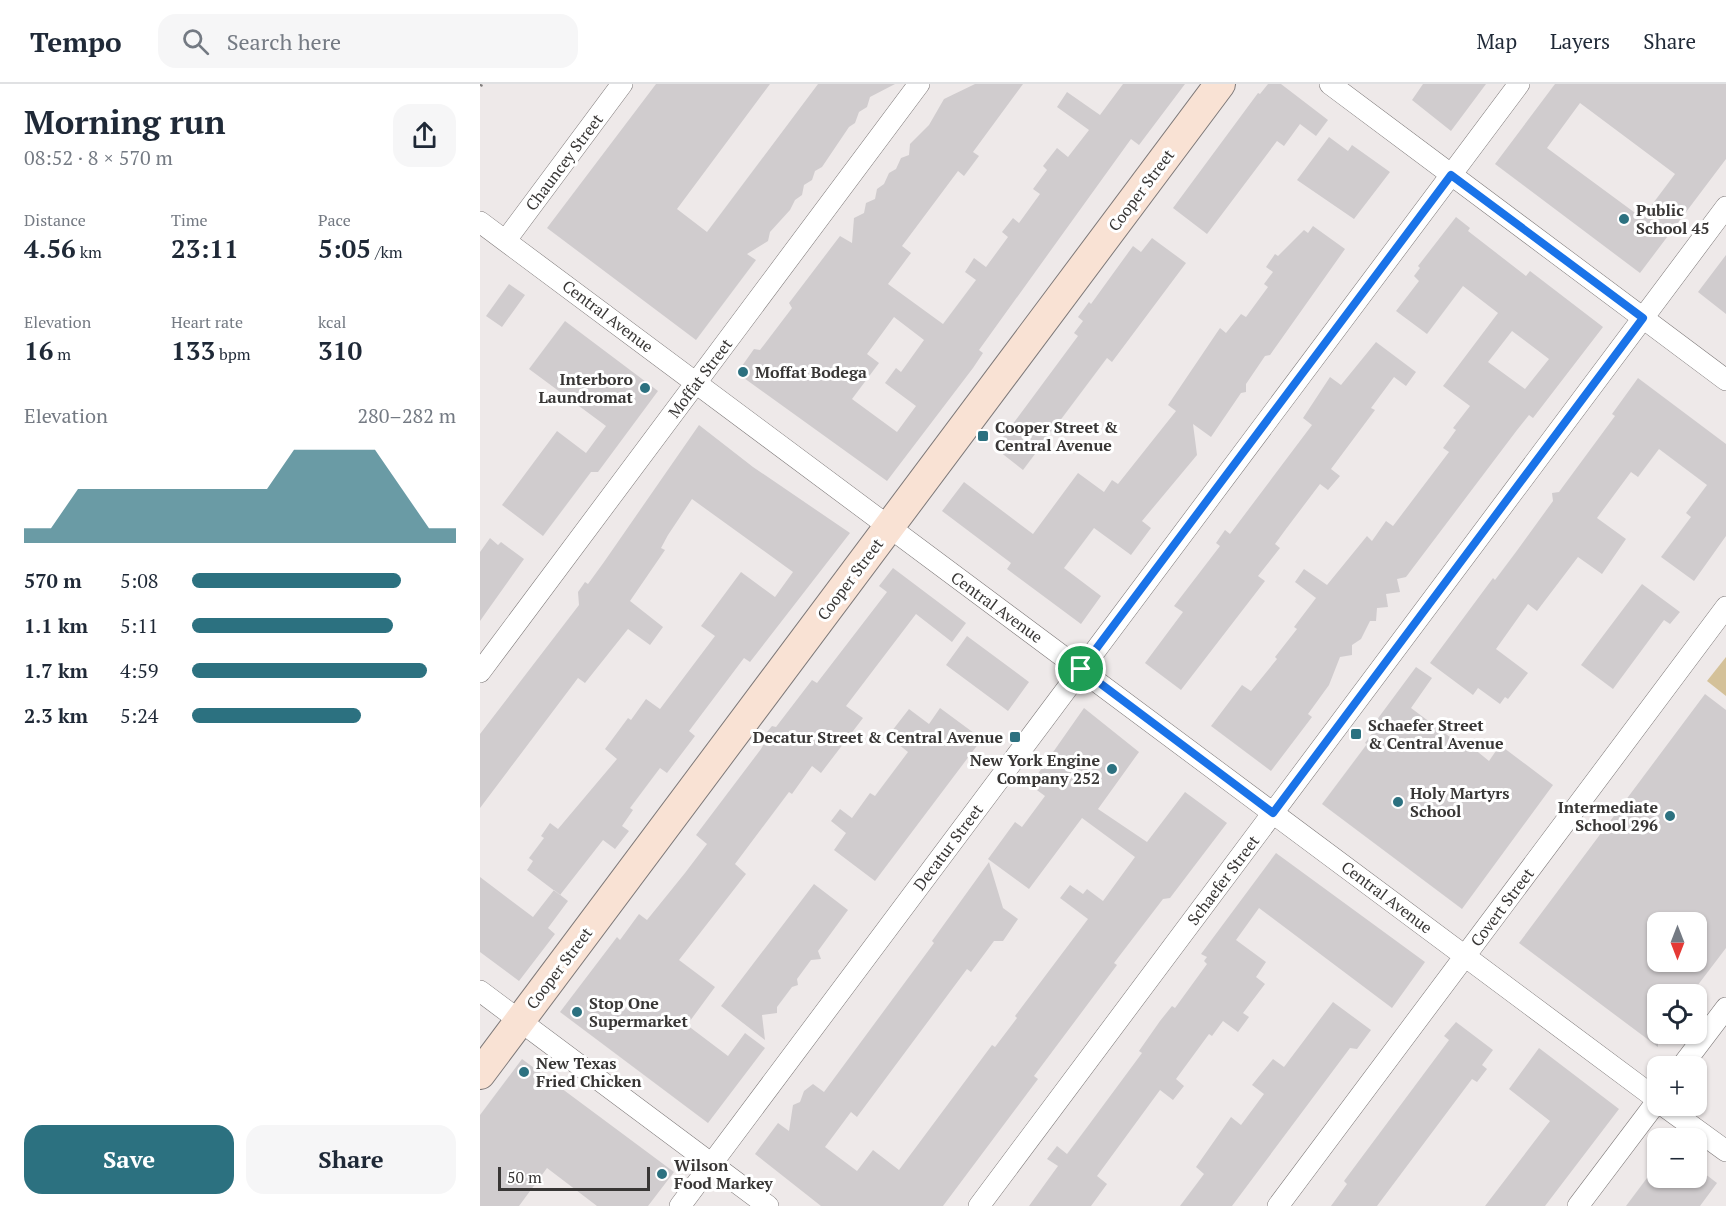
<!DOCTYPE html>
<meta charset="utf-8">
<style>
:root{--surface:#fff;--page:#f6f6f7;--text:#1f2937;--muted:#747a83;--line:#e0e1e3;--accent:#2c7180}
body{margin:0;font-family:"PT Serif",serif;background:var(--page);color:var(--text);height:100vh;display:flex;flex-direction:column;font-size:22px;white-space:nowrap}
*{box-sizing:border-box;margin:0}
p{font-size:20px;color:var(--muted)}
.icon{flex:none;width:33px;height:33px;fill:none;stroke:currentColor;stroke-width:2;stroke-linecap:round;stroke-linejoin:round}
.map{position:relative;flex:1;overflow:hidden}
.details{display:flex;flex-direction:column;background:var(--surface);width:480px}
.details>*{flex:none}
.needle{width:39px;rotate:180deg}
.tools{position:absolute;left:1167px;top:828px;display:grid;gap:12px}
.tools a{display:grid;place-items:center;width:60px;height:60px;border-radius:12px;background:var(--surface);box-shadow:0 2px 4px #0004;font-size:30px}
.scale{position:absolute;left:18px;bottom:15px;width:152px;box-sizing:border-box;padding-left:6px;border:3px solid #383635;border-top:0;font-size:16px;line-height:21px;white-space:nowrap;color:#383635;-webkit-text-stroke:4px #fff;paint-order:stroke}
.pin{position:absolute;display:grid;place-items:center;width:51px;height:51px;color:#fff;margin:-26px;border:3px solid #fff;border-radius:50%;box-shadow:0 2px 6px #0007}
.round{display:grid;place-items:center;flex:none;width:63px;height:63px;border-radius:18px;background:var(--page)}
.head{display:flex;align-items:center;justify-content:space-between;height:102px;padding:0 24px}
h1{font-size:33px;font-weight:600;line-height:45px}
.metrics{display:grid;grid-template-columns:repeat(3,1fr);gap:9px;height:102px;padding:6px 24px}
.metrics div{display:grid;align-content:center}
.metrics b{font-size:26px;font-weight:600}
.metrics small{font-size:16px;font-weight:400}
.metrics p{font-size:16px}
.chart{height:168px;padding:12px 24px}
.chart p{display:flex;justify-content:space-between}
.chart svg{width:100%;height:108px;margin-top:6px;fill:var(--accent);opacity:.7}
.button{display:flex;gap:12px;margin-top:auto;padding:12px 24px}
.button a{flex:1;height:69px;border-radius:18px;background:var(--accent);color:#fff;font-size:24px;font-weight:600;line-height:69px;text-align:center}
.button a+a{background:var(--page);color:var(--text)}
ul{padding:0 24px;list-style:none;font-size:20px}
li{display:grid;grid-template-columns:96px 72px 1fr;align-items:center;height:45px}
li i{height:15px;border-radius:8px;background:var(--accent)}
header{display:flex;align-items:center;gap:36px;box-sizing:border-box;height:84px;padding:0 30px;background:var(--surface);border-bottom:2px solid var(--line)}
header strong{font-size:28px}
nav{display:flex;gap:33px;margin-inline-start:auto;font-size:21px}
.search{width:420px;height:54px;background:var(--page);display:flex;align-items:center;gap:15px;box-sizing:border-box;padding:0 21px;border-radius:18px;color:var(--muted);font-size:22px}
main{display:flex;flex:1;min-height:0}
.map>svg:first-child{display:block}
</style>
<header>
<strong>Tempo</strong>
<div class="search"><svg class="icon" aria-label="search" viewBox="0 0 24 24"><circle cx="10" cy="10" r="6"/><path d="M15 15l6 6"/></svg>Search here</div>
<nav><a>Map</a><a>Layers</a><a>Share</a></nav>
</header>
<main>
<section class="details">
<div class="head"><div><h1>Morning run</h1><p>08:52 · 8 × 570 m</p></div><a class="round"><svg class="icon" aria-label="share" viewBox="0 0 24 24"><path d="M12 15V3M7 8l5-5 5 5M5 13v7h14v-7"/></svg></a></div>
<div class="metrics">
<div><p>Distance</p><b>4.56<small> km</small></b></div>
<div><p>Time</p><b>23:11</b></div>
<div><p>Pace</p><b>5:05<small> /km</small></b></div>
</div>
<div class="metrics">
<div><p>Elevation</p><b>16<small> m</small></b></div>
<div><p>Heart rate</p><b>133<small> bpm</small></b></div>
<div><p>kcal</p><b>310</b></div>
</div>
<div class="chart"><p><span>Elevation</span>280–282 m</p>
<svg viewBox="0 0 160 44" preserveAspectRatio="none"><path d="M0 44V38L10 38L20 22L30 22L40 22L50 22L60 22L70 22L80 22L90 22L100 6L110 6L120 6L130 6L140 22L150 38L160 38V44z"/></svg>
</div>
<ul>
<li><b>570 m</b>5:08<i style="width:79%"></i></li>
<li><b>1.1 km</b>5:11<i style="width:76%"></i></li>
<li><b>1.7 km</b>4:59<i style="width:89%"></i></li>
<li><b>2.3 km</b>5:24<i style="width:64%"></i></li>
</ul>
<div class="button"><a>Save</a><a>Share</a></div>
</section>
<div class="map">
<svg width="1246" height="1122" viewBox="0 0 1246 1122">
<rect width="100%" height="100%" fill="#eee9e9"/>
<path fill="#d4c199" d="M 1246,573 L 1246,612 L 1227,597 Z"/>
<path fill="#d0ccce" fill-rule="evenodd" d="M 176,0 L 290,0 L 197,125 L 227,148 L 338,0 L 415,0 L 390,13 L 387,23 L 379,28 L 375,39 L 369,43 L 342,83 L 335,87 L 332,96 L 324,101 L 322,111 L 315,116 L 310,126 L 290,148 L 288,157 L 267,170 L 276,176 L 216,256 L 67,144 Z
M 495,0 L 543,0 L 493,68 L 499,72 L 484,92 L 478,87 L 422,162 L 431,169 L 408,200 L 463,240 L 496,196 L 485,188 L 494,174 L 506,183 L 528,153 L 522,148 L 533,134 L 539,139 L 560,110 L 553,105 L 567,86 L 563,82 L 577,64 L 588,73 L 609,46 L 577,23 L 587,8 L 620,31 L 643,0 L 705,0 L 659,61 L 651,55 L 499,266 L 503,269 L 493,284 L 407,397 L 257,289 L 274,265 L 280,266 L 312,224 L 309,219 L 360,152 L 372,159 L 374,134 L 384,129 L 386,119 L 395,115 L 397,105 L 404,100 L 409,89 L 416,85 L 421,74 L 429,71 L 430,60 L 449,41 L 464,15 ZM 414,233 L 444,256 L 421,288 L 416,284 L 405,299 L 436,322 L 417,348 L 372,315 L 399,279 L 387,270 Z
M 788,0 L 801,0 L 848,36 L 836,52 L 820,40 L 804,62 L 797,57 L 727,150 L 693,124 L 778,9 L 780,10 Z
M 943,0 L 1006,0 L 971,47 L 932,16 Z
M 1075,0 L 1246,0 L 1246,75 L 1160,189 L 1015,80 ZM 1100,19 L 1195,90 L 1162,134 L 1067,64 Z
M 849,53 L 868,67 L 872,61 L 910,88 L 874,135 L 817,96 Z
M 976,133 L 990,144 L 988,147 L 1046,192 L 1050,187 L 1123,243 L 1053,334 L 1049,331 L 1037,346 L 926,493 L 917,495 L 920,508 L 906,510 L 908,523 L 897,524 L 896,537 L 890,537 L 881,555 L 872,561 L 872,571 L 860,573 L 849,601 L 828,630 L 832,633 L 791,687 L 731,642 L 762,601 L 771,607 L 797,575 L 795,573 L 817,545 L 814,543 L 836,514 L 815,498 L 824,485 L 847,501 L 887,452 L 892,457 L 906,437 L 913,442 L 969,368 L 963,364 L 976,346 L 973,344 L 990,322 L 963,302 L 1018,229 L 983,202 L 947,250 L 916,227 L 939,197 L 934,192 L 940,184 L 938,182 ZM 1032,247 L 1069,275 L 1045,305 L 1008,278 Z
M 833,142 L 865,165 L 790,271 L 785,272 L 766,300 L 766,308 L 761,309 L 731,353 L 713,340 L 717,371 L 662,437 L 671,444 L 651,471 L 614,444 L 584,484 L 621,512 L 601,540 L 527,485 L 531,479 L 462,427 L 484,398 L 553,450 L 598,389 L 624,408 L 632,396 L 638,400 L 696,327 L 688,321 L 740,244 L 746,249 L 761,230 L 766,233 L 788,203 L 784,200 L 793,188 L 786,183 L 795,170 L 798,172 L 824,146 L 828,149 Z
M 672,154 L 706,179 L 632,278 L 627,274 L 543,386 L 515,364 L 598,252 L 594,249 L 603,237 L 598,233 L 609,218 L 611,220 L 653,162 L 661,168 Z
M 1246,171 L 1246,230 L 1218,208 Z
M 29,200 L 45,211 L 22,243 L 6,232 Z
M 85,237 L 178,307 L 118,388 L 111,388 L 63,452 L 22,421 L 77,347 L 106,369 L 126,342 L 49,285 Z
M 896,258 L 936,288 L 926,302 L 914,293 L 891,324 L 895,326 L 851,385 L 860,392 L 848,406 L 840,400 L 806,445 L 795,460 L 800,464 L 778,492 L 785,497 L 701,606 L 665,579 L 703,528 L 694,522 L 740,462 L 736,459 L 745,446 L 750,450 L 832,341 L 823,334 L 850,293 L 861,301 Z
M 1158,294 L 1246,360 L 1246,452 L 1214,497 L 1181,473 L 1211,433 L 1206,429 L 1227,401 L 1179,365 L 1158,393 L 1151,388 L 1117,434 L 1146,455 L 1122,490 L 1098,473 L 1057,527 L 1048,520 L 1016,565 L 1048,589 L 1028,615 L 1025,613 L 1020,620 L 998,604 L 993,611 L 950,579 L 1013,494 L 1015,496 L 1036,468 L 1073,417 L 1072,409 L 1079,408 L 1135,332 L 1132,330 Z
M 219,341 L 273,383 L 370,449 L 270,578 L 264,574 L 209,647 L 215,652 L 187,689 L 180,684 L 150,724 L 153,726 L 142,742 L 149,747 L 135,765 L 123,756 L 80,811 L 47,786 L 53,777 L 49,774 L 64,754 L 61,752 L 70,739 L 78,745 L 137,675 L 125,665 L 148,634 L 151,636 L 166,615 L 180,625 L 235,552 L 221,542 L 261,488 L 295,513 L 313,488 L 212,415 L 188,451 L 181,464 L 185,466 L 150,517 L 183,543 L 170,561 L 148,545 L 105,599 L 98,594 L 0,724 L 0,650 L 99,521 L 98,508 L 105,498 L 108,500 L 124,478 Z
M 10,454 L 18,461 L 21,458 L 44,475 L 0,537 L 0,468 Z
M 413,484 L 486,539 L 472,558 L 436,530 L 366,622 L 383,634 L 341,689 L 332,682 L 312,710 L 309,708 L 255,780 L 266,790 L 199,876 L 235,903 L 207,941 L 248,972 L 265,949 L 285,964 L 228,1039 L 80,928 L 137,853 L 140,856 L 159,830 L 167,836 L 205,789 L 227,760 L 216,751 L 281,665 L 285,658 L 282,655 L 287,648 L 292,642 L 296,643 L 332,596 L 337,599 L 407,508 L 399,502 Z
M 1162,500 L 1200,528 L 1190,540 L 1184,536 L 1133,605 L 1101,581 Z
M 487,552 L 549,598 L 528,627 L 466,581 Z
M 936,583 L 952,594 L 931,624 L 990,668 L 993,664 L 1009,677 L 1020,661 L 1073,701 L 982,825 L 842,720 L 887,660 L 885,659 L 899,640 L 896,637 Z
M 1225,610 L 1246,626 L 1246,864 L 1211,910 L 1178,910 L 1178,963 L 1039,859 ZM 1178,838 L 1216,838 L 1216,878 L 1178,878 Z
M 460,624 L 502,655 L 395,797 L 354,766 L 366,749 L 351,737 L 360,725 L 372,734 L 390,709 L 395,712 L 428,668 L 408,652 L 429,625 L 449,640 Z
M 604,624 L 659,668 L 618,725 L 667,758 L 705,708 L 747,739 L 690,814 L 683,815 L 634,879 L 637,881 L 554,992 L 558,995 L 463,1122 L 341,1122 L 275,1070 L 298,1039 L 309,1047 L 313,1021 L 320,1018 L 324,1007 L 333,1000 L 344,1008 L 454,859 L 452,857 L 509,778 L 523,824 L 538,835 L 523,857 L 514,857 L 491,888 L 487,885 L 377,1033 L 371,1028 L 345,1063 L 377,1087 L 393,1066 L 419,1086 L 512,961 L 515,963 L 537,934 L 535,932 L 608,835 L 580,814 L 590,801 L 603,810 L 607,805 L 623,817 L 655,773 L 602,734 L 549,805 L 508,775 L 535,738 L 542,743 L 565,712 L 550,701 Z
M 796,769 L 945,878 L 912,924 L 779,824 L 756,856 L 786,878 L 776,893 L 785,900 L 763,929 L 769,933 L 758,948 L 743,937 L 732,952 L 729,950 L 696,995 L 704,1002 L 693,1016 L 680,1006 L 617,1092 L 627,1100 L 611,1122 L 549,1122 L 578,1082 L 567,1075 L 577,1062 L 587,1070 L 605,1046 L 662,969 L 659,967 L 680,937 L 692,922 L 695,924 L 727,880 L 724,877 L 727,873 L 721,870 Z
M 0,793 L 53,833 L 74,806 L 88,817 L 68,844 L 75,850 L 39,897 L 0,868 Z
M 334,800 L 368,826 L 338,867 L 341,875 L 331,876 L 317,895 L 318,901 L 312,903 L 297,923 L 297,929 L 282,931 L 285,956 L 241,922 Z
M 853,918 L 891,946 L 877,965 L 870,964 L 752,1122 L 700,1122 L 724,1090 L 716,1083 L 751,1033 L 761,1041 L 784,1010 L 772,1001 L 793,975 L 804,983 Z
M 976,938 L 1013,966 L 1002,981 L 1007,985 L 997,998 L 992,995 L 897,1122 L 851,1122 L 867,1100 L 864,1097 L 969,956 L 964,952 Z
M 1059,964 L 1139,1025 L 1065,1122 L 1005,1122 L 1070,1037 L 1029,1005 Z
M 42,975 L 194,1088 L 168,1122 L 117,1122 L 67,1084 L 39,1122 L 0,1122 L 0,1031 Z
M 1216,1083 L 1237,1099 L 1220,1122 L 1146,1122 L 1167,1094 L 1216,1094 Z"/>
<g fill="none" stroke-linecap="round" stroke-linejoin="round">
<defs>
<path id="street" d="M 850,0 L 1246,296
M 0,138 L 1178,1016
M 26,156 L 142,0
M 0,588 L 439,0
M 0,907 L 288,1122
M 1202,982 L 1246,924
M 1184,1022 L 1246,1067
M 200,1122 L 1039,0
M 499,1122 L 1246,123
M 798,1122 L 1246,523
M 1098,1122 L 1178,1016"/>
<path id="secondary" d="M 0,990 L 740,0"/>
</defs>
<use href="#street" stroke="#7e7979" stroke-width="22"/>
<use href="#secondary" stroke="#7e7979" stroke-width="32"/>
<use href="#street" stroke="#fff" stroke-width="21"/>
<use href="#secondary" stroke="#f9e2d4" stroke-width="30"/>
<path stroke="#83807f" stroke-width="4.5" stroke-dasharray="9 4.5" stroke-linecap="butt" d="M 0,2 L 1,0"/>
</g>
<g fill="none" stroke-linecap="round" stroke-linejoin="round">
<defs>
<path id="route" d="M 971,91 L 1163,234 L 793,729 L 601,585 Z"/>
</defs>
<use href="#route" stroke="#fff" stroke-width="12"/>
<use href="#route" stroke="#1a73e8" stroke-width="8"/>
</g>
<g fill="#2c7180" stroke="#fff" stroke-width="2">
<circle cx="1144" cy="135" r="6"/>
<circle cx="263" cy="288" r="6"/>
<circle cx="165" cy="304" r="6"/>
<rect x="497" y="346" width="12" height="12" rx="3"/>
<rect x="870" y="644" width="12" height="12" rx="3"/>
<rect x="529" y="647" width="12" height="12" rx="3"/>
<circle cx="632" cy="685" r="6"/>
<circle cx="918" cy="718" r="6"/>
<circle cx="1190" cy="732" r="6"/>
<circle cx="97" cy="928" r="6"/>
<circle cx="44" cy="988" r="6"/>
<circle cx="182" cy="1090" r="6"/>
</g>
<g text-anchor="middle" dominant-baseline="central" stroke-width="6" stroke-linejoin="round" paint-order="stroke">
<g font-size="16" fill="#383635" stroke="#fff">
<text transform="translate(84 78) rotate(-53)">Chauncey Street</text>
<text transform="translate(661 106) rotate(-53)">Cooper Street</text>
<text transform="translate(128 232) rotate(37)">Central Avenue</text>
<text transform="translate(220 294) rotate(-53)">Moffat Street</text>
<text transform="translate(370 495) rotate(-53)">Cooper Street</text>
<text transform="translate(517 523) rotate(36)">Central Avenue</text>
<text transform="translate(468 763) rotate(-53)">Decatur Street</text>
<text transform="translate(743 796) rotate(-53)">Schaefer Street</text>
<text transform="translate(907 813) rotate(37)">Central Avenue</text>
<text transform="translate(1022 823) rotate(-53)">Covert Street</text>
<text transform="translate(79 884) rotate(-53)">Cooper Street</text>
</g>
<g font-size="16" font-weight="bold" fill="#383635" stroke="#fff" text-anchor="start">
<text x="1156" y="126">Public<tspan x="1156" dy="18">School 45</tspan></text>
<text x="275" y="288">Moffat Bodega</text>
<text x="153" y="295" text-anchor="end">Interboro<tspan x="153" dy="18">Laundromat</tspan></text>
<text x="515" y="343">Cooper Street &amp;<tspan x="515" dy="18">Central Avenue</tspan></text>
<text x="888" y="641">Schaefer Street<tspan x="888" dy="18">&amp; Central Avenue</tspan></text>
<text x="523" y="653" text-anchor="end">Decatur Street &amp; Central Avenue</text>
<text x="620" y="676" text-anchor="end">New York Engine<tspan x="620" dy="18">Company 252</tspan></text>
<text x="930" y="709">Holy Martyrs<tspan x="930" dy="18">School</tspan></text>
<text x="1178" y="723" text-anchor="end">Intermediate<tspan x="1178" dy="18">School 296</tspan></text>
<text x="109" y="919">Stop One<tspan x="109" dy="18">Supermarket</tspan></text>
<text x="56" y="979">New Texas<tspan x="56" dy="18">Fried Chicken</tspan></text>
<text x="194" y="1081">Wilson<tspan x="194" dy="18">Food Markey</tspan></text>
</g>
</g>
</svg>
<div class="tools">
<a><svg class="needle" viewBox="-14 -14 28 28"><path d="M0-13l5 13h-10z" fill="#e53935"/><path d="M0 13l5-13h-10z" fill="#747a83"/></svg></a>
<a><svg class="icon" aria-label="locate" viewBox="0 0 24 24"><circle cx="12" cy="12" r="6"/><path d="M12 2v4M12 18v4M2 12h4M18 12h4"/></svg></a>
<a>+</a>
<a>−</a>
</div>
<div class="scale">50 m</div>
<div class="pin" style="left:601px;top:585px;background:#1e9e55"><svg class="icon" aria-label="arrive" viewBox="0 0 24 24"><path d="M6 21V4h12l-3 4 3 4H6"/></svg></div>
</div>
</main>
